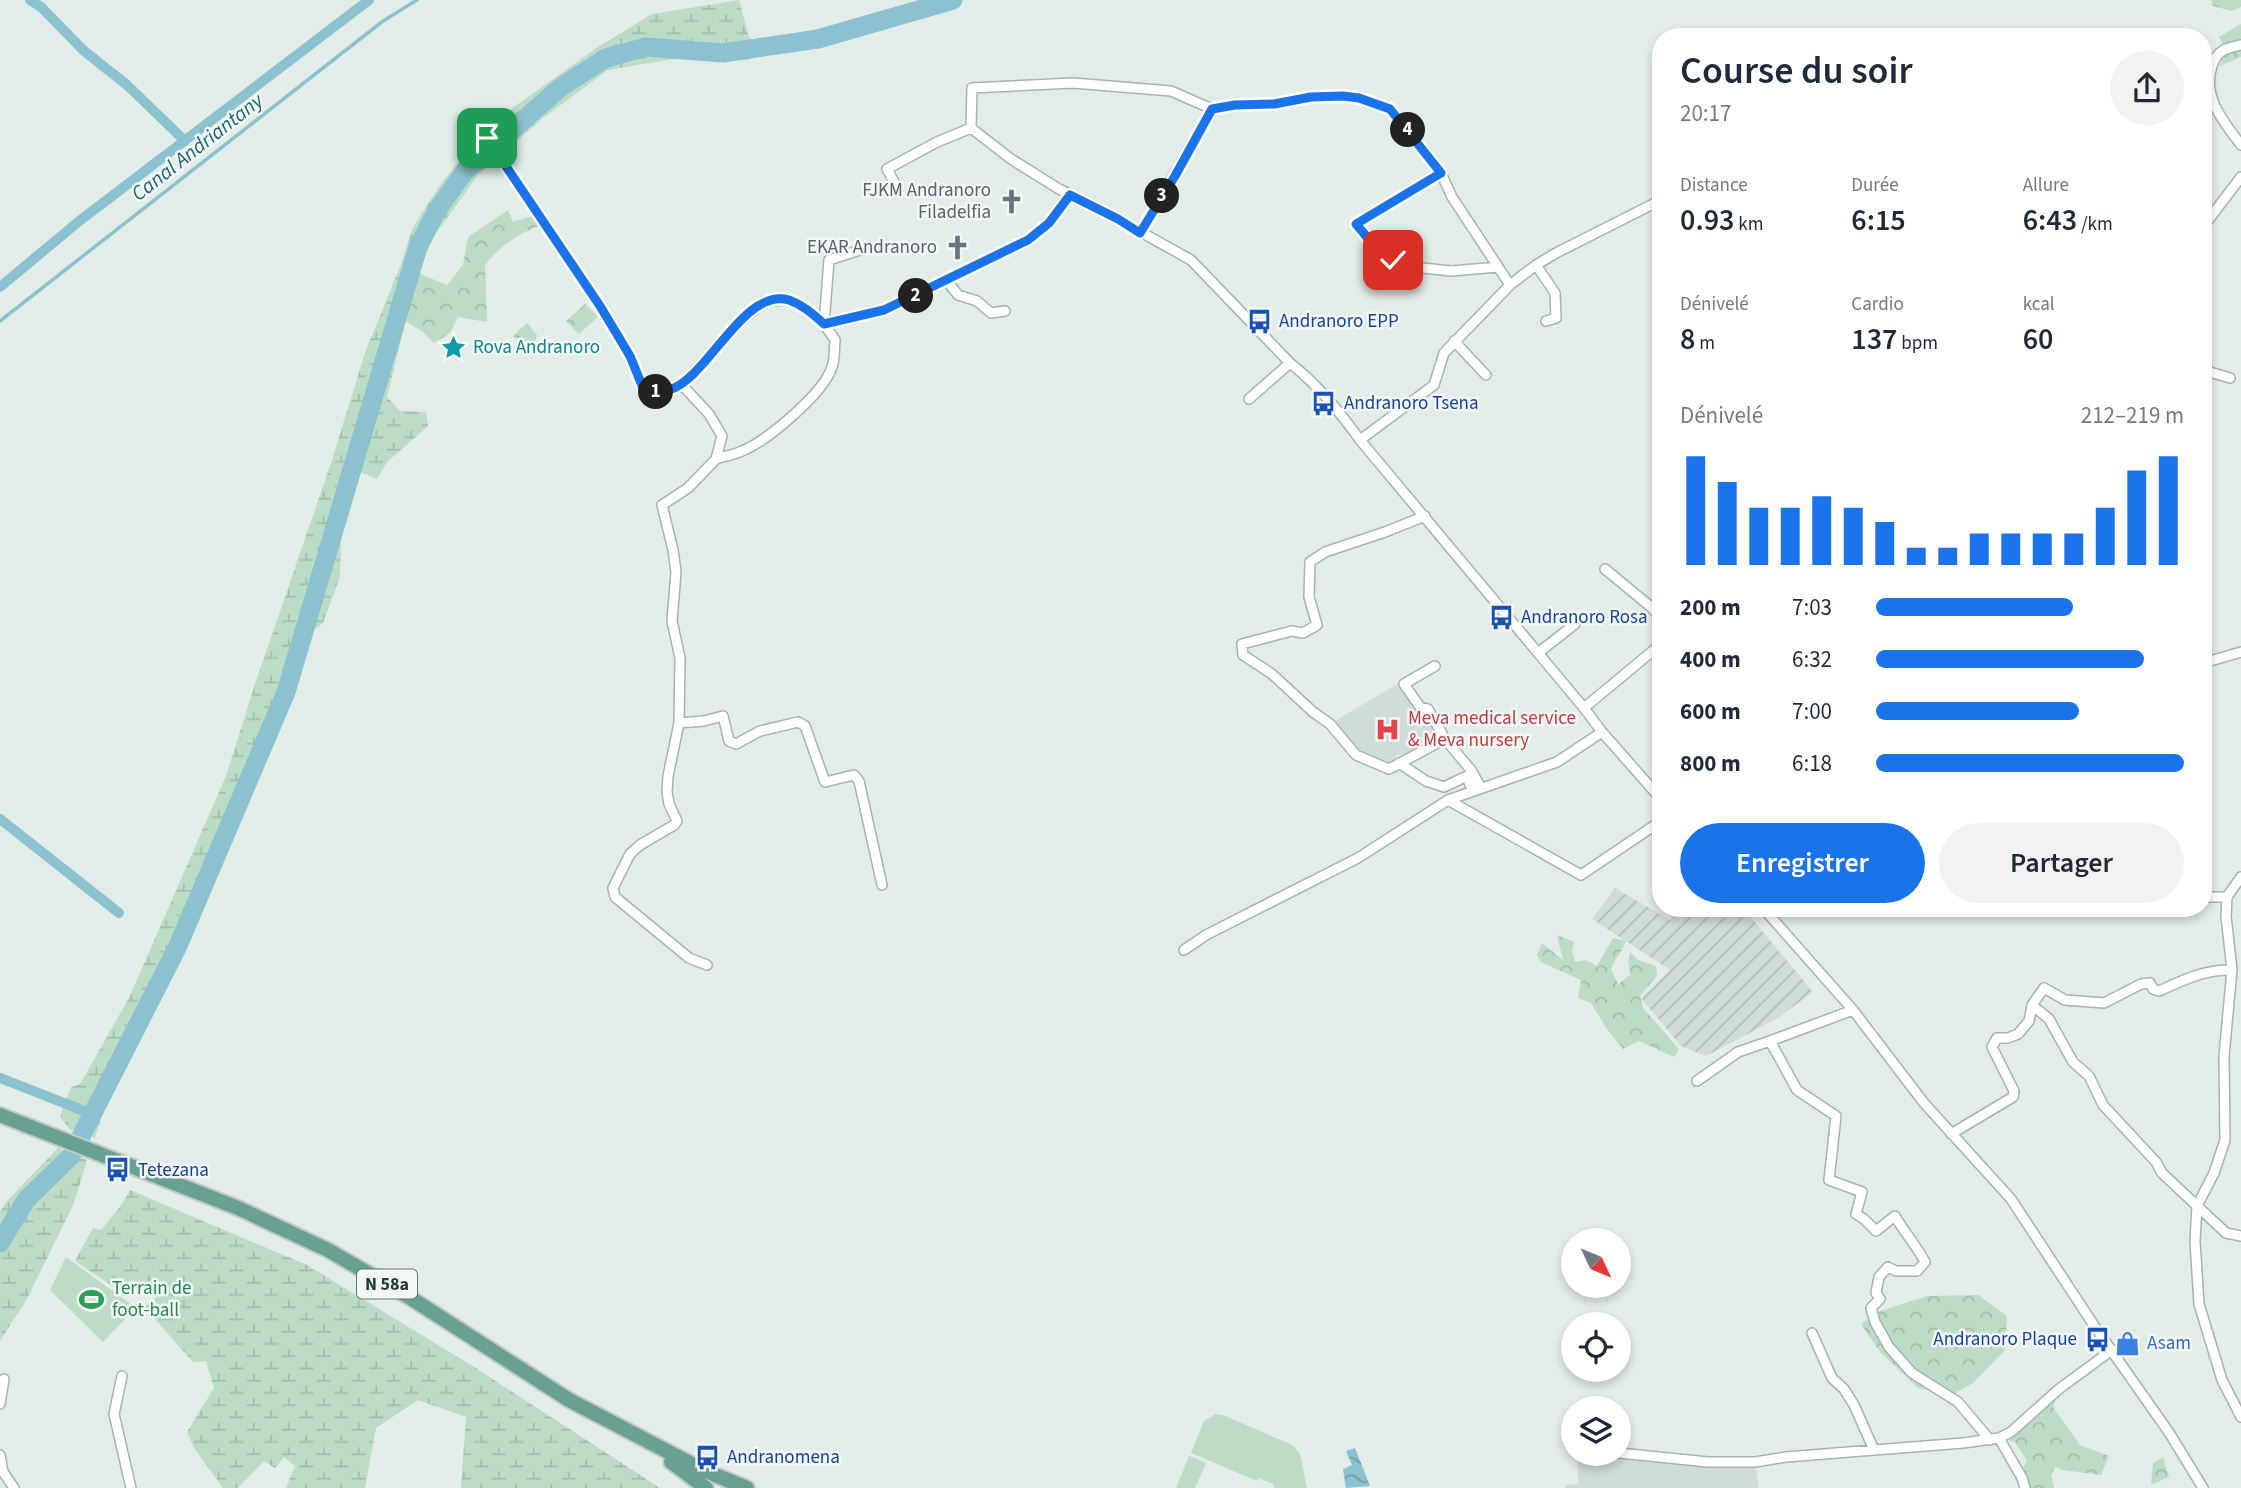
<!DOCTYPE html>
<html lang="fr">
<meta charset="utf-8">
<style>
:root{--surface:#fff;--page:#f2f2f3;--text:#1f2937;--muted:#747a83;--accent:#1a73e8}
body{margin:0;font-family:"Source Sans 3",sans-serif;background:var(--page);color:var(--text);height:100vh;display:flex;flex-direction:column;font-size:26px;white-space:nowrap}
*{box-sizing:border-box;margin:0}
p{font-size:23px;color:var(--muted)}
.icon{flex:none;width:38px;height:38px;fill:none;stroke:currentColor;stroke-width:2;stroke-linecap:round;stroke-linejoin:round}
.map{position:relative;flex:1;overflow:hidden}
.sheet{position:absolute;left:1652px;top:28px;width:560px;height:889px;display:flex;flex-direction:column;background:var(--surface);border-radius:28px;box-shadow:0 4px 10px #0003}
.sheet>*{flex:none}
.needle{width:46px;rotate:134deg}
.fabs{position:absolute;left:1561px;top:1228px;display:grid;gap:14px}
.fabs a{display:grid;place-items:center;width:70px;height:70px;border-radius:50%;background:var(--surface);box-shadow:0 4px 10px #0003;font-size:35px}
.pin{position:absolute;display:grid;place-items:center;width:60px;height:60px;color:#fff;margin:-30px;border-radius:14px;box-shadow:0 4px 10px #0006}
.km{position:absolute;width:35px;height:35px;margin:-18px;border-radius:50%;background:#222;color:#fff;font-size:19px;line-height:35px;text-align:center}
.round{display:grid;place-items:center;flex:none;width:74px;height:74px;border-radius:37px;background:var(--page)}
.summary{display:flex;align-items:center;justify-content:space-between;height:119px;padding:0 28px}
h1{font-size:38px;font-weight:600;line-height:52px}
.metrics{display:grid;grid-template-columns:repeat(3,1fr);gap:10px;height:119px;padding:7px 28px}
.metrics div{display:grid;align-content:center}
.metrics b{font-size:30px;font-weight:600}
.metrics small{font-size:19px;font-weight:400}
.metrics p{font-size:19px}
.chart{height:196px;padding:14px 28px}
.chart p{display:flex;justify-content:space-between}
.chart svg{width:100%;height:126px;margin-top:7px;stroke:var(--accent);stroke-width:6}
.button{display:flex;gap:14px;margin-top:auto;padding:14px 28px}
.button a{flex:1;height:80px;border-radius:42px;background:var(--accent);color:#fff;font-size:28px;font-weight:600;line-height:80px;text-align:center}
.button a+a{background:var(--page);color:var(--text)}
ul{padding:0 28px;list-style:none;font-size:23px}
li{display:grid;grid-template-columns:112px 84px 1fr;align-items:center;height:52px}
li i{height:18px;border-radius:9px;background:var(--accent)}
.map>svg:first-child{display:block}
</style>
<div class="map">
<svg width="2241" height="1488" viewBox="0 0 2241 1488">
<defs>
<pattern id="industrial-furrows" width="10" height="10" patternUnits="userSpaceOnUse" patternTransform="scale(1.75)"><rect width="10" height="10" fill="#d0dcd7"/><path d="M-1 1l2-2M0 10L10 0M9 11l2-2" fill="none" stroke="#b2beb9"/></pattern>
<pattern id="forest-crowns" width="20" height="18" patternUnits="userSpaceOnUse" patternTransform="scale(1.75)"><rect width="20" height="18" fill="#bcdcc6"/><path d="M2 6a3 3 0 1 1 6 0M12 15a3 3 0 1 1 6 0" fill="none" stroke="#a1beab"/></pattern>
<pattern id="wetland-marsh" width="20" height="14" patternUnits="userSpaceOnUse" patternTransform="scale(1.75)"><rect width="20" height="14" fill="#bcdcc6"/><path d="M1 5h8M5 5V1M11 12h8M15 12V8" fill="none" stroke="#a1beab"/></pattern>
<pattern id="water-waves" width="16" height="10" patternUnits="userSpaceOnUse" patternTransform="scale(1.75)"><rect width="16" height="10" fill="#8cc2cf"/><path d="M0 5q4-4 8 0t8 0" fill="none" stroke="#729fa9"/></pattern>
</defs>
<rect width="100%" height="100%" fill="#e2ece8"/>
<path fill="#d0dcd7" d="M 1399,683 L 1418,711 L 1425,712 L 1440,738 L 1407,754 L 1397,755 L 1391,763 L 1358,750 L 1335,721 Z
M 1577,1454 L 1619,1454 L 1755,1462 L 1759,1488 L 1565,1488 L 1566,1485 L 1578,1484 Z"/>
<path fill="url(#industrial-furrows)" d="M 1615,888 L 1670,920 L 1682,908 L 1743,908 L 1813,992 L 1778,1018 L 1706,1056 L 1681,1046 L 1641,998 L 1670,970 L 1592,919 Z"/>
<path fill="#bcdcc6" d="M 66,1257 L 136,1308 L 103,1342 L 50,1290 Z
M 1216,1414 L 1223,1415 L 1292,1445 L 1300,1454 L 1307,1488 L 1274,1488 L 1273,1484 L 1259,1478 L 1257,1481 L 1191,1453 L 1204,1421 Z
M 1189,1456 L 1206,1463 L 1195,1488 L 1176,1488 Z"/>
<path fill="url(#forest-crowns)" d="M 2211,0 L 2241,0 L 2241,7 L 2232,11 L 2213,6 Z
M 2241,24 L 2241,57 L 2220,66 L 2225,48 L 2219,37 Z
M 508,210 L 513,222 L 532,216 L 539,226 C 517,234 499,247 485,265 L 487,322 L 458,317 L 450,333 L 434,343 L 422,331 L 405,321 L 418,273 L 447,285 L 463,265 L 468,237 Z
M 585,304 L 598,317 L 579,334 L 566,321 Z
M 527,323 L 537,335 L 533,349 L 513,336 Z
M 1557,935 L 1574,942 L 1572,952 L 1575,962 L 1585,960 L 1597,966 L 1613,938 L 1626,941 C 1622,952 1615,958 1611,969 L 1618,984 L 1630,975 L 1628,962 L 1630,952 L 1638,960 L 1656,966 L 1657,976 L 1640,996 L 1643,1008 L 1679,1049 L 1674,1057 L 1639,1041 L 1623,1049 L 1607,1029 L 1591,1003 L 1578,998 L 1581,980 L 1541,962 L 1537,955 L 1542,943 L 1563,960 Z
M 1978,1295 L 2007,1316 L 2005,1350 L 1973,1383 L 1949,1396 L 1918,1388 L 1880,1352 L 1861,1324 L 1877,1312 L 1927,1296 Z
M 2059,1389 L 2053,1407 L 2080,1445 L 2109,1456 L 2101,1475 L 2063,1470 L 2056,1467 L 2051,1474 L 2054,1488 L 2021,1488 L 2015,1479 L 2027,1461 L 2015,1442 L 2001,1438 Z
M 2163,1457 L 2169,1477 L 2151,1485 L 2153,1463 Z"/>
<path fill="url(#wetland-marsh)" d="M 739,0 L 754,55 L 748,60 L 672,59 L 608,70 L 543,118 L 478,175 L 434,236 L 417,273 L 387,397 L 400,411 L 426,412 L 428,426 L 387,462 L 377,479 L 358,471 L 345,502 L 337,529 L 341,539 L 340,577 L 323,623 L 310,633 L 251,784 L 104,1110 L 95,1138 L 69,1129 L 60,1116 L 71,1087 L 80,1084 L 129,998 L 226,776 L 255,684 L 330,466 L 366,350 L 400,267 L 413,227 L 440,185 L 478,137 L 511,109 L 598,47 L 652,14 Z
M 58,1148 L 87,1160 L 74,1203 L 27,1299 L 0,1341 L 0,1211 L 8,1200 Z
M 130,1190 L 307,1265 L 474,1367 L 660,1488 L 461,1488 L 466,1417 L 418,1400 L 376,1428 L 365,1488 L 286,1488 L 295,1466 L 284,1457 L 275,1468 L 264,1461 L 238,1488 L 223,1488 L 194,1448 L 187,1432 L 214,1388 L 206,1361 L 193,1362 L 144,1307 L 157,1297 L 132,1280 L 120,1291 L 75,1261 L 93,1228 L 101,1230 L 122,1204 Z"/>
<path fill="url(#water-waves)" d="M 1355,1448 L 1370,1486 L 1346,1488 L 1343,1469 L 1352,1465 L 1346,1451 Z"/>
<g fill="none" stroke-linecap="round" stroke-linejoin="round">
<path stroke="#8cc2cf" stroke-width="3.5" d="M 0,321 L 383,21 L 417,0"/>
<path stroke="#8cc2cf" stroke-width="10" d="M 30,0 L 41,7 L 83,50 L 127,85 L 185,141
M 0,287 L 78,222 L 369,0
M 0,819 L 119,913
M 0,1078 L 92,1114"/>
<path stroke="#8cc2cf" stroke-width="19" d="M 0,1243 L 26,1200 L 71,1156 L 177,948 L 286,692 L 418,247 L 437,210 L 465,171 L 561,87 L 606,58 L 646,47 L 723,53 L 818,39 L 953,0"/>
<defs>
<path id="minor" d="M 2241,45 C 2226,48 2217,50 2212,66 C 2202,97 2223,121 2241,145
M 971,128 L 972,88 L 1073,83 L 1171,91 L 1212,109 L 1235,105 L 1274,104 L 1311,97 L 1343,96 L 1359,98 L 1390,109 L 1405,125 L 1441,173 L 1452,197 L 1510,285
M 487,138 L 600,306 L 630,357 L 643,388 L 656,392 L 667,391 L 682,385 L 741,321 L 765,301 L 787,300 L 807,309 L 824,324 L 884,310 L 1028,241 L 1049,223 L 1070,195
M 1441,173 L 1356,224 L 1382,255 L 1393,260 L 1422,268 L 1451,271 L 1498,267
M 894,182 L 887,169 L 937,142 L 971,128 L 1011,159 L 1059,189 L 1096,207 L 1191,260 L 1290,363 C 1318,385 1339,411 1360,440 L 1584,708 L 1602,732 L 1661,799
M 2203,227 L 2241,177
M 1140,233 L 1212,109
M 1536,265 L 1555,293 L 1556,318 L 1546,321
M 947,281 L 958,295 L 977,301 L 991,313 L 1005,311
M 1454,341 L 1486,375
M 2203,370 L 2230,378
M 682,385 L 709,414 L 722,436 L 716,459 L 688,488 L 662,505 L 673,550 L 676,572 L 672,621 L 680,658 L 679,723 L 668,776 L 667,792 L 669,804 L 677,821 L 674,825 L 640,845 L 630,854 L 613,888 L 615,897 L 689,958 L 707,965
M 1249,399 L 1290,363
M 1360,440 L 1434,385 L 1444,353 L 1510,285 L 1536,265 L 1556,253 L 1661,200
M 716,459 C 724,456 734,455 742,451 C 767,441 824,393 832,367 C 835,359 834,349 835,340 L 824,324 L 829,260 L 860,250
M 1425,516 L 1385,532 L 1325,552 L 1310,562 L 1309,597 L 1317,625 L 1303,633 L 1292,631 L 1242,644 L 1243,655 L 1272,674 L 1313,712 L 1330,724 L 1356,755 L 1389,769 L 1445,739
M 1605,569 L 1651,607 L 1661,618
M 1538,653 L 1575,624
M 2203,663 L 2241,652
M 1435,666 L 1404,684 L 1420,707 L 1428,709 L 1445,739 L 1471,770 L 1481,788
M 1584,708 L 1661,644
M 679,723 L 704,721 L 723,716 L 729,741 L 736,744 L 760,731 L 798,722 L 805,726 L 825,782 L 854,775 L 859,781 L 882,885
M 1399,763 L 1426,781 L 1444,787 L 1467,776 L 1470,785 L 1481,788
M 1448,800 L 1581,875 L 1661,821
M 2241,877 L 2227,897 L 2226,916 L 2232,970 L 2224,1056 L 2225,1140 L 2214,1173 L 2197,1206 L 2195,1241 L 2199,1304 L 2222,1380 L 2241,1417
M 2203,897 L 2227,897
M 1763,908 L 1853,1010 L 1924,1103 L 2011,1199 L 2095,1327 L 2170,1434 L 2203,1488
M 1184,950 L 1206,935 L 1358,858 L 1448,800 L 1557,762 L 1602,732
M 2032,1005 L 2049,1019 L 2073,1062 L 2089,1076 L 2103,1105 L 2156,1162 L 2162,1173 L 2226,1233 L 2241,1236
M 1770,1041 L 1853,1010
M 1697,1081 L 1738,1052 L 1770,1041 L 1797,1090 L 1836,1116 L 1829,1180 L 1862,1192 L 1856,1214 L 1864,1219 L 1876,1231 L 1895,1216 C 1904,1232 1916,1245 1925,1262 L 1917,1271 L 1896,1271 L 1888,1267 L 1879,1277 L 1876,1293 L 1880,1299 L 1871,1308 L 1875,1322 L 1889,1347 L 1912,1373 L 1958,1402 L 1990,1440
M 1951,1134 L 2013,1097 L 2014,1091 L 1992,1047 L 1997,1038 L 2008,1038 L 2018,1034 L 2029,1021 L 2032,1005 L 2044,988 L 2065,1000 L 2104,1003 L 2141,984 L 2150,983 L 2153,989 L 2159,991 C 2183,980 2206,969 2232,970
M 1812,1333 L 1832,1378 L 1844,1389 L 1854,1405 L 1874,1450
M 122,1376 L 114,1414 L 131,1488
M 0,1404 L 4,1379
M 1999,1438 L 2022,1478 L 2025,1488
M 1619,1453 L 1708,1462 L 1755,1462 L 1786,1457 L 1963,1443 L 1999,1438 L 2011,1432 L 2059,1389 L 2112,1350
M 0,1455 L 3,1472 L 14,1488"/>
<path id="primary" d="M 0,1115 L 238,1208 L 328,1250 L 409,1297 L 569,1400 L 703,1470 L 747,1488
M 671,1462 L 706,1488"/>
</defs>
<use href="#minor" stroke="#a5b4af" stroke-width="12"/>
<use href="#primary" stroke="#c1c8c7" stroke-width="18"/>
<use href="#minor" stroke="#fff" stroke-width="9"/>
<use href="#primary" stroke="#68a094" stroke-width="14"/>
</g>
<g fill="none" stroke-linecap="round" stroke-linejoin="round">
<defs>
<path id="route" d="M 487,138 L 600,306 L 630,356 L 643,388 C 652,391 660,393 669,390 C 708,379 743,287 789,300 C 803,305 813,314 824,324 L 884,310 L 1028,240 L 1049,223 L 1070,195 L 1118,219 L 1140,233 L 1175,176 L 1212,109 L 1235,105 L 1274,104 L 1311,97 L 1343,96 L 1359,98 L 1390,109 L 1441,173 L 1356,224 L 1382,255 L 1393,260"/>
</defs>
<use href="#route" stroke="#fff" stroke-width="14"/>
<use href="#route" stroke="#1a73e8" stroke-width="9"/>
</g>
<defs>
<symbol id="church-bare" viewBox="-9 -9 18 18"><path d="M-1.2-6h2.4v3.5h3.3v2.4h-3.3V6h-2.4V-.1h-3.3v-2.4h3.3Z" fill="#6b7280" stroke="#f3f8f6" stroke-width="2.5" paint-order="stroke"/></symbol>
<symbol id="bus-bare" viewBox="-9 -9 18 18"><path d="M-5-6H5V4H4V6H2V4H-2V6H-4V4H-5ZM-3.5-4V0h7V-4ZM-3.5 1.2v1.5H-2V1.2ZM2 1.2v1.5H3.5V1.2Z" fill="#1a4fb4" stroke="#f3f8f6" stroke-width="2.5" paint-order="stroke"/></symbol>
<symbol id="sight-bare" viewBox="-9 -9 18 18"><path d="M0-6L1.8-2.2L6-1.7L2.9 1.2L3.7 5.4L0 3.3L-3.7 5.4L-2.9 1.2L-6-1.7L-1.8-2.2Z" fill="#0f9aa8" stroke="#f3f8f6" stroke-width="2.5" paint-order="stroke"/></symbol>
<symbol id="hospital-bare" viewBox="-9 -9 18 18"><path d="M-5-5h3v3.5h4V-5h3V5h-3V1.5h-4V5h-3Z" fill="#e0444e" stroke="#f3f8f6" stroke-width="2.5" paint-order="stroke"/></symbol>
<symbol id="stadium-bare" viewBox="-9 -9 18 18"><path d="M0-5a6.5 5 0 1 0 0 10a6.5 5 0 1 0 0-10ZM-3.5-1.8h7v3.6h-7Z" fill="#2e9e5b" stroke="#f3f8f6" stroke-width="2.5" paint-order="stroke"/></symbol>
<symbol id="shop-bare" viewBox="-9 -9 18 18"><path d="M-5-2.5h2.3a2.7 3.5 0 0 1 5.4 0H5L5.5 6h-11ZM-1.5-2.5h3a1.5 2.3 0 0 0-3 0Z" fill="#3f7fe0" stroke="#f3f8f6" stroke-width="2.5" paint-order="stroke"/></symbol>
</defs>
<g fill-rule="evenodd">
<use href="#church-bare" x="994" y="184" width="35" height="35"/>
<use href="#church-bare" x="940" y="230" width="35" height="35"/>
<use href="#bus-bare" x="1242" y="304" width="35" height="35"/>
<use href="#sight-bare" x="436" y="330" width="35" height="35"/>
<use href="#bus-bare" x="1306" y="386" width="35" height="35"/>
<use href="#bus-bare" x="1484" y="600" width="35" height="35"/>
<use href="#hospital-bare" x="1370" y="712" width="35" height="35"/>
<use href="#bus-bare" x="100" y="1152" width="35" height="35"/>
<use href="#stadium-bare" x="74" y="1282" width="35" height="35"/>
<use href="#bus-bare" x="2080" y="1322" width="35" height="35"/>
<use href="#shop-bare" x="2110" y="1326" width="35" height="35"/>
<use href="#bus-bare" x="690" y="1440" width="35" height="35"/>
</g>
<g text-anchor="middle" dominant-baseline="central" stroke-width="5" stroke-linejoin="round" paint-order="stroke">
<rect fill="#f3f8f6" stroke="#617470" stroke-width="2" x="357" y="1269.5" width="60" height="29" rx="5"/>
<g font-size="18" font-weight="bold" fill="#233c36">
<text x="387" y="1284">N 58a</text>
</g>
<g font-size="19" fill="#5b616d" stroke="#f3f8f6" text-anchor="end">
<text x="991" y="190">FJKM Andranoro<tspan x="991" dy="22">Filadelfia</tspan></text>
<text x="937" y="247">EKAR Andranoro</text>
</g>
<g font-size="19" fill="#164399" stroke="#f3f8f6" text-anchor="start">
<text x="1279" y="321">Andranoro EPP</text>
<text x="1344" y="403">Andranoro Tsena</text>
<text x="1521" y="617">Andranoro Rosa</text>
<text x="138" y="1170">Tetezana</text>
<text x="2077" y="1339" text-anchor="end">Andranoro Plaque</text>
<text x="727" y="1457">Andranomena</text>
</g>
<g font-size="19" fill="#0d838f" stroke="#f3f8f6" text-anchor="start">
<text x="473" y="347">Rova Andranoro</text>
</g>
<g font-size="19" fill="#be3a42" stroke="#f3f8f6" text-anchor="start">
<text x="1408" y="718">Meva medical service<tspan x="1408" dy="22">&amp; Meva nursery</tspan></text>
</g>
<g font-size="19" fill="#27864d" stroke="#f3f8f6" text-anchor="start">
<text x="112" y="1288">Terrain de<tspan x="112" dy="22">foot-ball</tspan></text>
</g>
<g font-size="19" fill="#366cbe" stroke="#f3f8f6" text-anchor="start">
<text x="2147" y="1343">Asam</text>
</g>
<g font-size="21" font-style="italic" fill="#1f6476" stroke="#f3f8f6">
<text transform="translate(197 147) rotate(-38)">Canal Andriantany</text>
</g>
</g>
</svg>
<div class="fabs">
<a><svg class="needle" viewBox="-14 -14 28 28"><path d="M0-13l5 13h-10z" fill="#e53935"/><path d="M0 13l5-13h-10z" fill="#747a83"/></svg></a>
<a><svg class="icon" aria-label="locate" viewBox="0 0 24 24"><circle cx="12" cy="12" r="6"/><path d="M12 2v4M12 18v4M2 12h4M18 12h4"/></svg></a>
<a><svg class="icon" aria-label="layers" viewBox="0 0 24 24"><path d="M12 4l9 5-9 5-9-5zM3 14l9 5 9-5"/></svg></a>
</div>
<div class="pin" style="left:487px;top:138px;background:#1e9e55"><svg class="icon" aria-label="arrive" viewBox="0 0 24 24"><path d="M6 21V4h12l-3 4 3 4H6"/></svg></div>
<div class="pin" style="left:1393px;top:260px;background:#d93025"><svg class="icon" aria-label="check" viewBox="0 0 24 24"><path d="M5 12l5 5 9-10"/></svg></div>
<b class="km" style="left:656px;top:392px">1</b>
<b class="km" style="left:916px;top:296px">2</b>
<b class="km" style="left:1162px;top:196px">3</b>
<b class="km" style="left:1408px;top:130px">4</b>
<section class="sheet">
<div class="summary"><div><h1>Course du soir</h1><p>20:17</p></div><a class="round"><svg class="icon" aria-label="share" viewBox="0 0 24 24"><path d="M12 15V3M7 8l5-5 5 5M5 13v7h14v-7"/></svg></a></div>
<div class="metrics">
<div><p>Distance</p><b>0.93<small> km</small></b></div>
<div><p>Durée</p><b>6:15</b></div>
<div><p>Allure</p><b>6:43<small> /km</small></b></div>
</div>
<div class="metrics">
<div><p>Dénivelé</p><b>8<small> m</small></b></div>
<div><p>Cardio</p><b>137<small> bpm</small></b></div>
<div><p>kcal</p><b>60</b></div>
</div>
<div class="chart"><p><span>Dénivelé</span>212–219 m</p>
<svg viewBox="0 0 160 44" preserveAspectRatio="none"><path d="M5 44V6M15 44V15M25 44V24M35 44V24M45 44V20M55 44V24M65 44V29M75 44V38M85 44V38M95 44V33M105 44V33M115 44V33M125 44V33M135 44V24M145 44V11M155 44V6"/></svg>
</div>
<ul>
<li><b>200 m</b>7:03<i style="width:64%"></i></li>
<li><b>400 m</b>6:32<i style="width:87%"></i></li>
<li><b>600 m</b>7:00<i style="width:66%"></i></li>
<li><b>800 m</b>6:18<i style="width:100%"></i></li>
</ul>
<div class="button"><a>Enregistrer</a><a>Partager</a></div>
</section>
</div>
